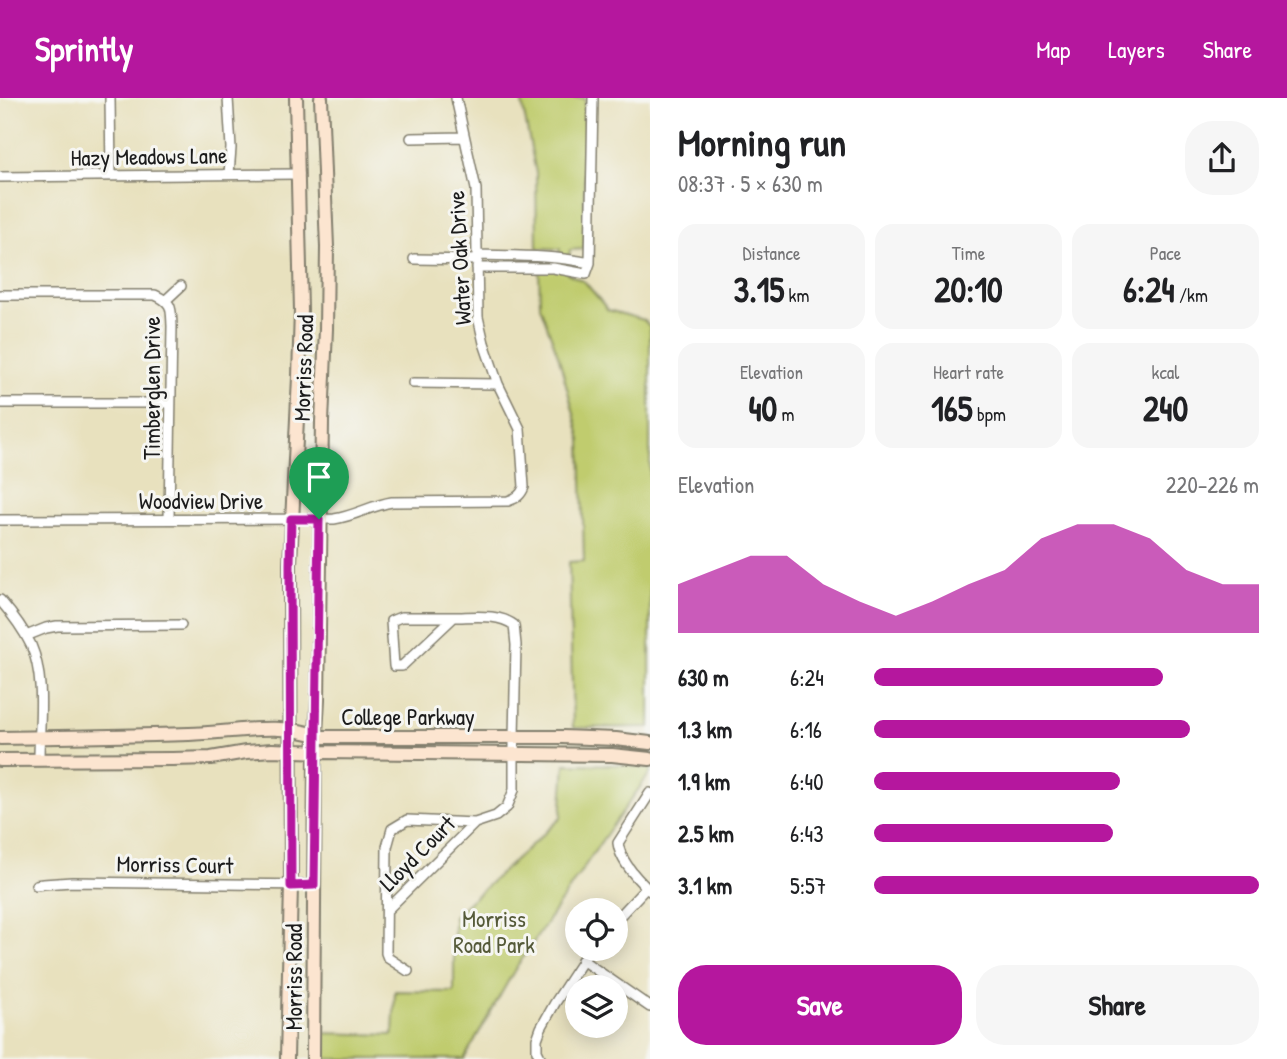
<!DOCTYPE html>
<meta charset="utf-8">
<style>
:root{--surface:#fff;--page:#f6f6f6;--text:#202124;--muted:#757577;--accent:#b5179e}
body{margin:0;font-family:"Patrick Hand",sans-serif;background:var(--page);color:var(--text);height:100vh;display:flex;flex-direction:column;font-size:26px;white-space:nowrap}
*{box-sizing:border-box;margin:0}
p{font-size:23px;color:var(--muted)}
.icon{flex:none;width:38px;height:38px;fill:none;stroke:currentColor;stroke-width:2;stroke-linecap:round;stroke-linejoin:round}
.map{position:relative;flex:1;overflow:hidden}
.details{display:flex;flex-direction:column;background:var(--surface);width:637px}
.details>*{flex:none}
.controls{position:absolute;left:565px;top:800px;display:grid;gap:14px}
.controls a{display:grid;place-items:center;width:63px;height:63px;border-radius:50%;background:var(--surface);box-shadow:0 4px 18px #0003;font-size:35px}
.pin{position:absolute;display:grid;place-items:center;width:60px;height:60px;color:#fff;margin:-72px -30px;border-radius:50% 50% 50% 0;rotate:-45deg;box-shadow:0 0 7px #0007}
.pin .icon{rotate:45deg}
.round{display:grid;place-items:center;flex:none;width:74px;height:74px;border-radius:28px;background:var(--page)}
.head{display:flex;align-items:center;justify-content:space-between;height:119px;padding:0 28px}
h1{font-size:38px;font-weight:700;line-height:52px}
.metrics{display:grid;grid-template-columns:repeat(3,1fr);gap:10px;height:119px;padding:7px 28px}
.metrics div{display:grid;align-content:center;border-radius:18px;background:var(--page);text-align:center}
.metrics b{font-size:35px;font-weight:700}
.metrics small{font-size:19px;font-weight:400}
.metrics p{font-size:19px}
.chart{height:196px;padding:14px 28px}
.chart p{display:flex;justify-content:space-between}
.chart svg{width:100%;height:126px;margin-top:7px;fill:var(--accent);opacity:.7}
.action{display:flex;gap:14px;margin-top:auto;padding:14px 28px}
.action a{flex:1;height:80px;border-radius:28px;background:var(--accent);color:#fff;font-size:28px;font-weight:700;line-height:80px;text-align:center}
.action a+a{background:var(--page);color:var(--text)}
ul{padding:0 28px;list-style:none;font-size:23px}
li{display:grid;grid-template-columns:112px 84px 1fr;align-items:center;height:52px}
li i{height:18px;border-radius:9px;background:var(--accent)}
header{display:flex;align-items:center;gap:42px;box-sizing:border-box;height:98px;padding:0 35px;background:var(--accent);color:#fff}
header strong{font-size:33px}
nav{display:flex;gap:38px;margin-inline-start:auto;font-size:24px}
main{display:flex;flex:1;min-height:0}
.map>svg:first-child{display:block}
</style>
<header>
<strong>Sprintly</strong>
<nav><a>Map</a><a>Layers</a><a>Share</a></nav>
</header>
<main>
<div class="map">
<svg width="650" height="961" viewBox="0 0 650 961">
<rect width="100%" height="100%" fill="#f6f6f2"/>
<filter id="ink" filterUnits="userSpaceOnUse"><feTurbulence type="fractalNoise" baseFrequency=".0143" numOctaves="2"/><feDisplacementMap in="SourceGraphic" scale="14" xChannelSelector="R" yChannelSelector="G"/><feConvolveMatrix kernelMatrix="1 2 1 2 8 2 1 2 1" color-interpolation-filters="sRGB"/></filter>
<filter id="wash" filterUnits="userSpaceOnUse"><feTurbulence type="fractalNoise" baseFrequency=".00686" numOctaves="4" result="noise"/><feDisplacementMap in="SourceGraphic" scale="28" xChannelSelector="R" yChannelSelector="G"/><feGaussianBlur stdDeviation="1.57" result="paint"/><feColorMatrix in="noise" values="0 0 0 0 0 0 0 0 0 0 0 0 0 0 0 0 0 1.4 0 .05"/><feComposite in="paint" operator="in"/></filter>
<g filter="url(#wash)">
<rect width="100%" height="100%" fill="#e8e1be"/>
<path fill="#c0cc6e" stroke="#6e7445" stroke-width="2" d="M 521,0 L 585,0 L 584,151 L 570,152 L 567,175 L 585,184 L 608,212 L 644,222 L 650,229 L 650,629 L 573,630 L 569,464 L 584,463 L 581,342 L 559,260 L 540,208 L 539,170 L 556,171 L 560,151 L 537,150 L 536,75 Z
M 565,666 L 627,667 L 650,671 L 650,675 L 603,741 L 514,873 L 464,961 L 322,961 L 322,935 L 393,937 L 395,893 L 454,894 L 454,818 L 561,720 Z"/>
</g>
<g filter="url(#ink)">
<g fill="none" stroke-linecap="round" stroke-linejoin="round">
<defs>
<path id="minor" d="M 110,0 L 111,77
M 228,0 L 231,50 L 229,76
M 411,40 L 464,39
M 0,79 L 299,76
M 478,157 C 516,158 552,157 590,165
M 414,161 L 478,162
M 477,170 L 553,170 L 586,176 L 590,165 L 593,0
M 0,197 L 155,197 C 173,205 171,210 172,228 L 169,421
M 166,202 L 181,188
M 413,285 L 498,286
M 0,305 L 170,305
M 0,422 L 334,421 C 355,418 372,407 392,404 L 508,403 C 517,400 521,397 524,389 L 520,331 L 498,286 L 484,245 L 478,219 L 476,91 L 456,0
M 0,502 C 12,516 23,530 31,547 C 46,582 39,624 39,661
M 401,519 L 454,519 L 402,568 L 394,568 L 391,523 Z
M 26,538 L 46,530 L 57,528 L 181,527
M 650,695 L 618,745 C 620,763 637,781 650,793
M 36,787 L 43,786 L 72,784 L 314,787
M 387,812 L 475,725
M 616,822 L 646,790
M 582,862 L 650,909
M 408,873 L 388,860 L 386,855 L 387,749 L 392,731 L 407,722 L 475,725 L 496,718 L 507,709 L 514,692 L 514,639 L 516,547 L 514,527 C 498,515 473,519 454,519
M 541,961 L 537,953 L 537,941 L 541,930 L 555,905 L 591,850"/>
<path id="secondary" d="M 0,640 C 63,639 126,638 189,636 C 234,635 278,623 322,639 L 562,639 L 616,641 L 650,645
M 0,662 L 172,661 L 211,660 L 246,654 L 272,652 L 322,654 L 612,657 L 650,661
M 287,961 L 291,787 L 290,466 L 299,279 L 301,212 L 296,0
M 313,961 L 315,654 L 318,601 L 322,324 L 326,231 L 327,149 L 321,0"/>
</defs>
<use href="#minor" stroke="#827e6d" stroke-width="12"/>
<use href="#secondary" stroke="#827e6d" stroke-width="16"/>
<use href="#minor" stroke="#fff" stroke-width="9"/>
<use href="#secondary" stroke="#fce5d0" stroke-width="12"/>
</g>
</g>
<g fill="none" stroke-linecap="round" stroke-linejoin="round" filter="url(#ink)">
<defs>
<path id="route" d="M 291,421 L 319,421 L 314,787 L 291,788 L 290,466 Z"/>
</defs>
<use href="#route" stroke="#fff" stroke-width="14"/>
<use href="#route" stroke="#b5179e" stroke-width="9"/>
</g>
<g text-anchor="middle" dominant-baseline="central" stroke-width="6" stroke-linejoin="round" paint-order="stroke">
<g font-size="23" fill="#1c1c1c" stroke="#f6f6f2">
<text transform="translate(149 58) rotate(-1)">Hazy Meadows Lane</text>
<text transform="translate(459 160) rotate(-93)">Water Oak Drive</text>
<text transform="translate(303 270) rotate(-88)">Morriss Road</text>
<text transform="translate(151 290) rotate(-90)">Timberglen Drive</text>
<text x="201" y="402">Woodview Drive</text>
<text x="408" y="618">College Parkway</text>
<text transform="translate(417 755) rotate(-45)">Lloyd Court</text>
<text transform="translate(175 766) rotate(1)">Morriss Court</text>
<text transform="translate(293 879) rotate(-90)">Morriss Road</text>
</g>
<g font-size="23" fill="#555a39" stroke="#f6f6f2">
<text x="494" y="820">Morriss<tspan x="494" dy="26">Road Park</tspan></text>
</g>
</g>
</svg>
<div class="controls">
<a><svg class="icon" aria-label="locate" viewBox="0 0 24 24"><circle cx="12" cy="12" r="6"/><path d="M12 2v4M12 18v4M2 12h4M18 12h4"/></svg></a>
<a><svg class="icon" aria-label="layers" viewBox="0 0 24 24"><path d="M12 4l9 5-9 5-9-5zM3 14l9 5 9-5"/></svg></a>
</div>
<div class="pin" style="left:319px;top:421px;background:#1e9e55"><svg class="icon" aria-label="arrive" viewBox="0 0 24 24"><path d="M6 21V4h12l-3 4 3 4H6"/></svg></div>
</div>
<section class="details">
<div class="head"><div><h1>Morning run</h1><p>08:37 · 5 × 630 m</p></div><a class="round"><svg class="icon" aria-label="share" viewBox="0 0 24 24"><path d="M12 15V3M7 8l5-5 5 5M5 13v7h14v-7"/></svg></a></div>
<div class="metrics">
<div><p>Distance</p><b>3.15<small> km</small></b></div>
<div><p>Time</p><b>20:10</b></div>
<div><p>Pace</p><b>6:24<small> /km</small></b></div>
</div>
<div class="metrics">
<div><p>Elevation</p><b>40<small> m</small></b></div>
<div><p>Heart rate</p><b>165<small> bpm</small></b></div>
<div><p>kcal</p><b>240</b></div>
</div>
<div class="chart"><p><span>Elevation</span>220–226 m</p>
<svg viewBox="0 0 160 44" preserveAspectRatio="none"><path d="M0 44V27L10 22L20 17L30 17L40 27L50 33L60 38L70 33L80 27L90 22L100 11L110 6L120 6L130 11L140 22L150 27L160 27V44z"/></svg>
</div>
<ul>
<li><b>630 m</b>6:24<i style="width:75%"></i></li>
<li><b>1.3 km</b>6:16<i style="width:82%"></i></li>
<li><b>1.9 km</b>6:40<i style="width:64%"></i></li>
<li><b>2.5 km</b>6:43<i style="width:62%"></i></li>
<li><b>3.1 km</b>5:57<i style="width:100%"></i></li>
</ul>
<div class="action"><a>Save</a><a>Share</a></div>
</section>
</main>
